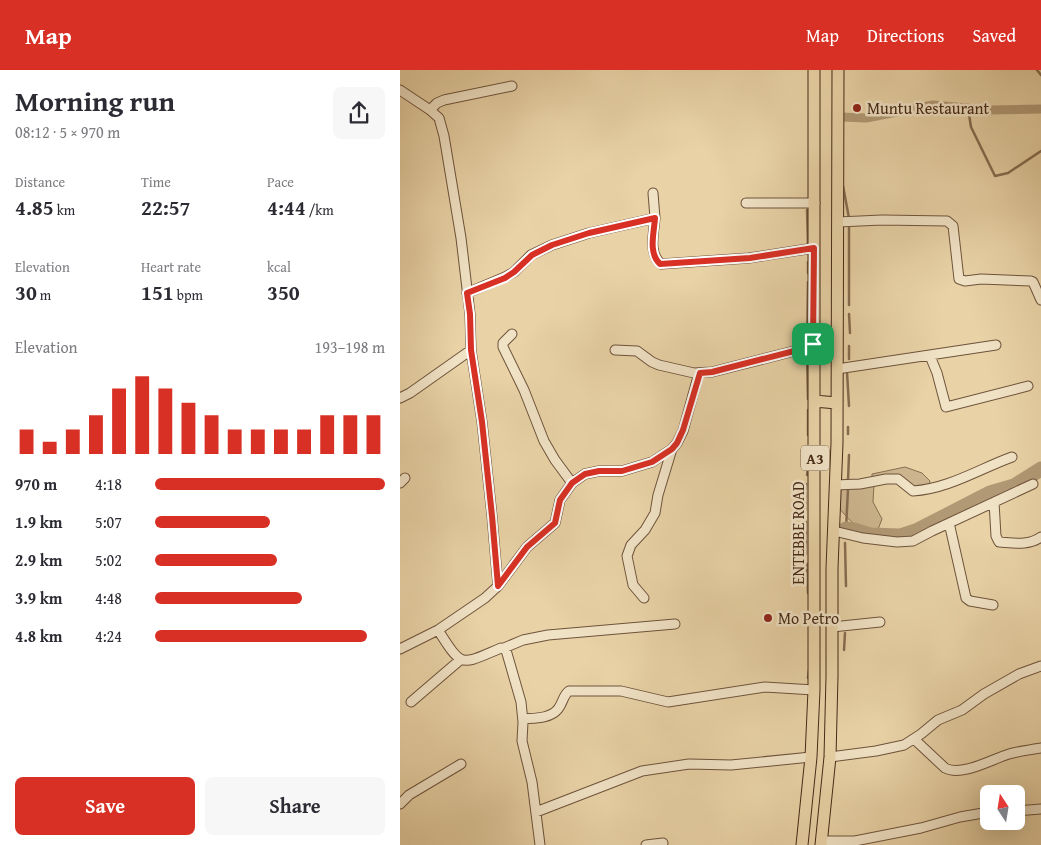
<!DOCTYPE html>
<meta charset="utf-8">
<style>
:root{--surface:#fff;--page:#f7f7f7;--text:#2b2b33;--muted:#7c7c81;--accent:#d93025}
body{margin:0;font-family:"Gentium Book Plus",serif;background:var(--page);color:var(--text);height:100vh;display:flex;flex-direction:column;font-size:19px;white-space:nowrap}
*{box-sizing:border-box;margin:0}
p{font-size:16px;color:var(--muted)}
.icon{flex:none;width:28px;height:28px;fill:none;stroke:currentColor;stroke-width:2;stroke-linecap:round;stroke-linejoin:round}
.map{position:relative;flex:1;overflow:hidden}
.side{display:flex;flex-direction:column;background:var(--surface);width:400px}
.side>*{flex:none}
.needle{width:32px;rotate:348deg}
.buttons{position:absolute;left:580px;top:715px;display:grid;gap:10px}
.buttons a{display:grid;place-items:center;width:45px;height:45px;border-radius:8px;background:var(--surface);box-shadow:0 5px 20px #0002;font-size:25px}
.pin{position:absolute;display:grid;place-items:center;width:42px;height:42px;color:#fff;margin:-21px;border-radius:10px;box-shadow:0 2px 8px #0006}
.round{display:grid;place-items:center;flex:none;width:52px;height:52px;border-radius:8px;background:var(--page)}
.overview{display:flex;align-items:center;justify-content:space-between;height:85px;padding:0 15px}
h1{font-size:28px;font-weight:700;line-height:38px}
.stats{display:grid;grid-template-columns:repeat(3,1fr);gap:8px;height:85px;padding:5px 15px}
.stats div{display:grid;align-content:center}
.stats b{font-size:21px;font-weight:700}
.stats small{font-size:14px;font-weight:400}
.stats p{font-size:14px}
.chart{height:140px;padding:10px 15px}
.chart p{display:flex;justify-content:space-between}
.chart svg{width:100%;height:90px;margin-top:5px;stroke:var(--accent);stroke-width:6}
.button{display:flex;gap:10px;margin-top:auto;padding:10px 15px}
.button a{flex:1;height:58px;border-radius:8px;background:var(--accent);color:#fff;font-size:20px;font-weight:700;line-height:58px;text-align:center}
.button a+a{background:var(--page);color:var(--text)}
ul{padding:0 15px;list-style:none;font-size:16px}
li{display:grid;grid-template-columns:80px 60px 1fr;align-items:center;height:38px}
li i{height:12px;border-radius:6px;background:var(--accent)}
header{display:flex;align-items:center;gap:30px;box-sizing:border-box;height:70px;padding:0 25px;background:var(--accent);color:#fff}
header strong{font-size:24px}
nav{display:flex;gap:28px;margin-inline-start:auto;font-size:18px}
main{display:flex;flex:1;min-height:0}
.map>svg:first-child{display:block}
</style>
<header>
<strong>Map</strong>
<nav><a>Map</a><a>Directions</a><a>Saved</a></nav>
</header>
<main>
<section class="side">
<div class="overview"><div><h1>Morning run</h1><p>08:12 · 5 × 970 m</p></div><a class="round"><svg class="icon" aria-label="share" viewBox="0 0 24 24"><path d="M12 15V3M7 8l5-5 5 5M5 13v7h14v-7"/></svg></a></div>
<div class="stats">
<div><p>Distance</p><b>4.85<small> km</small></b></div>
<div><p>Time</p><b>22:57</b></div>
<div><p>Pace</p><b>4:44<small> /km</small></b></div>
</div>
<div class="stats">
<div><p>Elevation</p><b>30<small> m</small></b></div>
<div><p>Heart rate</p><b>151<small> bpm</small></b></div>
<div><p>kcal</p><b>350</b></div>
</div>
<div class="chart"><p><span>Elevation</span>193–198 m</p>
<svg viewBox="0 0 160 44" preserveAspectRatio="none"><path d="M5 44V32M15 44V38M25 44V32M35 44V25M45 44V12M55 44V6M65 44V12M75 44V19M85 44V25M95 44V32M105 44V32M115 44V32M125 44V32M135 44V25M145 44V25M155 44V25"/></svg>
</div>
<ul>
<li><b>970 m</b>4:18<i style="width:100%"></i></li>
<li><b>1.9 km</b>5:07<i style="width:50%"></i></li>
<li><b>2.9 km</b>5:02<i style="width:53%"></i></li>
<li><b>3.9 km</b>4:48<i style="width:64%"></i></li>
<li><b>4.8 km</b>4:24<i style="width:92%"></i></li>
</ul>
<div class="button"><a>Save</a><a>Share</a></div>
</section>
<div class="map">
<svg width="641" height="775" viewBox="0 0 641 775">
<rect width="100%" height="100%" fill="#e8d2a6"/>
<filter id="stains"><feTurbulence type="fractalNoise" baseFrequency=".004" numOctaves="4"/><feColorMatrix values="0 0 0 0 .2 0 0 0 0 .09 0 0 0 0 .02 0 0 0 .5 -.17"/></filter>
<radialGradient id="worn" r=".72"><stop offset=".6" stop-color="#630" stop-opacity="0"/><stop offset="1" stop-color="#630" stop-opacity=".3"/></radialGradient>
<path fill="#ccb58e" stroke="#886f52" d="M 505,397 L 522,403 L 530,411 L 529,417 L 513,418 L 500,408 L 472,407 L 472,404 Z
M 440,413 L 474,414 L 473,432 L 482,449 L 477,462 C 459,464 450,450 438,437 Z"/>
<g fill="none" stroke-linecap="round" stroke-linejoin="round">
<path stroke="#866c4f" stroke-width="2.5" d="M 637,0 L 641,5
M 568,38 L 571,57 L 595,106 L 608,103 L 641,81
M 443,116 L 449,148
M 407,140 L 408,176
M 408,203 L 408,192
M 449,235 L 449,156
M 449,244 L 450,263
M 407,273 L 408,212
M 407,285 L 408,329
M 449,289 L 449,276
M 447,302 L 449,336
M 408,340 L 408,365
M 448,364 L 448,357
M 407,405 L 408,398
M 448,411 L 449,385
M 405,441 L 406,414
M 406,452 L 406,484
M 446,459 L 448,419
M 445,473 L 446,516
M 407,494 L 408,523
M 408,550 L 408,543
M 444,580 L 445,563
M 408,608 L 409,600"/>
<path stroke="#b19975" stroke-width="9" d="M 441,47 L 466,48 L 533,35 L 589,40 L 641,39"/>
<path stroke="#b19975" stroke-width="15" d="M 446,459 L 454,460 L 470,465 L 500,466 L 518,460 L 590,423 L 614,416 L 641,399"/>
<defs>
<path id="minor" d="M 0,20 L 30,40 L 39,48 L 44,66 L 61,168 L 70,244 L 71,280 L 82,352 L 92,446 L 98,516
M 30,40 L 37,33 L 44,30 L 112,16
M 346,133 L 415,133
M 255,148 C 254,163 248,183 261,194 L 349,188 L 414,178
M 438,152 L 482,150 L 547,151 L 553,156 L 559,209 L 565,211 L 581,209 L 631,211 L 633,212 L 641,230
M 67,223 L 105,207 L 114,202 L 131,185 L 152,175 L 189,163 L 255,148 L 253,123
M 112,264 L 103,273 L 103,277 L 124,320 L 144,371 L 155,390 L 172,413
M 215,280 L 237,281 L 252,292 L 259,295 L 294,303 L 312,302 L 402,279 L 413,274
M 530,286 L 537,303 L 546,337 L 628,316
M 437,299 L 596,275
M 0,328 L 10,323 L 71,280
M 0,413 L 5,408
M 435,415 L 460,414 L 486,409 L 498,409 L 513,421 C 548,419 579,399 612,387
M 594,432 L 596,466 L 599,472 C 614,473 628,476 641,467
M 545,455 L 550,457 L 566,528 L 570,531 L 593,535
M 434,461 L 463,468 L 497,472 L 513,471 L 532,461 L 633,414
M 244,528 L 233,515 L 227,486 L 231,475 L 245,460 L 255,443 L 258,425 L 272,379
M 432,557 L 480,552
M 38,560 C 63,599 60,595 101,578 L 106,580 L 121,632 L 123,652 L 122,671 L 132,712 L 140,775
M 104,578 L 123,570 L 148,565 L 275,554
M 0,579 L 38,560 L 85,528 L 98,516 L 127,477 L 155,453 L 160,430 L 172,413 L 185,404 L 199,401 L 222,401 L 252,392 L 272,379 L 277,373 L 283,361 L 299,303
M 11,632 L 60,590
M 123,649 C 134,648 150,649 158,639 C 163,633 163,625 169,621 L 221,621 L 268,632 L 365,617 L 414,620
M 514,669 L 545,698 C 562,707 592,689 609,684 C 619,681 631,680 641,678
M 430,687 L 476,681 L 504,675 L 521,664 L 538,650 L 562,640 L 584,624 L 619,604 L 641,596
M 0,734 L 9,725 L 61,694
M 616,741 L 641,739
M 136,742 L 242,701 L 289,694 L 331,695 L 411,687
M 422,771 L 455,771 L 521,758 L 560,747 L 589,742
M 246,775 L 263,773"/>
<path id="major" d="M 414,331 L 437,333
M 402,775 L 411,687 L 414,620 L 414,0
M 421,775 L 430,687 L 432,606 L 432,498 L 437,373 L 438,0"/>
</defs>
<use href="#minor" stroke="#6e533b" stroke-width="11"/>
<use href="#major" stroke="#452917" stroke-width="13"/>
<use href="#minor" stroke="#f0e2c5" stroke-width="9"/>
<use href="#major" stroke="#e8d2a6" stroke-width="11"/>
</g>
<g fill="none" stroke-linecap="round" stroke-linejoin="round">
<defs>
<path id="route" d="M 255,148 C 254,163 248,183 260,194 L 350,188 L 414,178 L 413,274 L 402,279 L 312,302 L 300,303 L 283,360 L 277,373 L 272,379 L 252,392 L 222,401 L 199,401 L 185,404 L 172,413 L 160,430 L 155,453 L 127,477 L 98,516 L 92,446 L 82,352 L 71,280 L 70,244 L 67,223 L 105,208 L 114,202 L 132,185 L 152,175 L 189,163 Z"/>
</defs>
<use href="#route" stroke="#fff" stroke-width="10"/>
<use href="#route" stroke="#d93025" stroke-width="6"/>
</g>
<g fill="#8f2418" stroke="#f0e2c5" stroke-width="2">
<circle cx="457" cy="38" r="5"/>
<circle cx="368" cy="548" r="5"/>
</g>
<g text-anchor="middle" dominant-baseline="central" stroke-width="5" stroke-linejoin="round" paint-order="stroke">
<rect fill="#f0e2c5" stroke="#78604b" stroke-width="1" x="401" y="375.5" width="28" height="25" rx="4"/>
<g font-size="15" font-weight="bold" fill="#452917">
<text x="415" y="388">A3</text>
</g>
<g font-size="16" fill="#452917" stroke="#f0e2c5" text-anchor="start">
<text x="467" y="38">Muntu Restaurant</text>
<text x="378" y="548">Mo Petro</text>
</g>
<g font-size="16" fill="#452917" stroke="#f0e2c5">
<text transform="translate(398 463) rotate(-90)">ENTEBBE ROAD</text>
</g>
</g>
<rect width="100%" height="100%" filter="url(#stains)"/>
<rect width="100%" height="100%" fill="url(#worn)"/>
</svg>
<div class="buttons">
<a><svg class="needle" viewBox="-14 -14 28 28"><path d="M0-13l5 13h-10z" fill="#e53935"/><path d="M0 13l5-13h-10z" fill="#7c7c81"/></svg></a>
</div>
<div class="pin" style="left:413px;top:274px;background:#1e9e55"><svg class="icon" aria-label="arrive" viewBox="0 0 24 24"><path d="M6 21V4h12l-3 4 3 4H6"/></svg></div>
</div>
</main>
